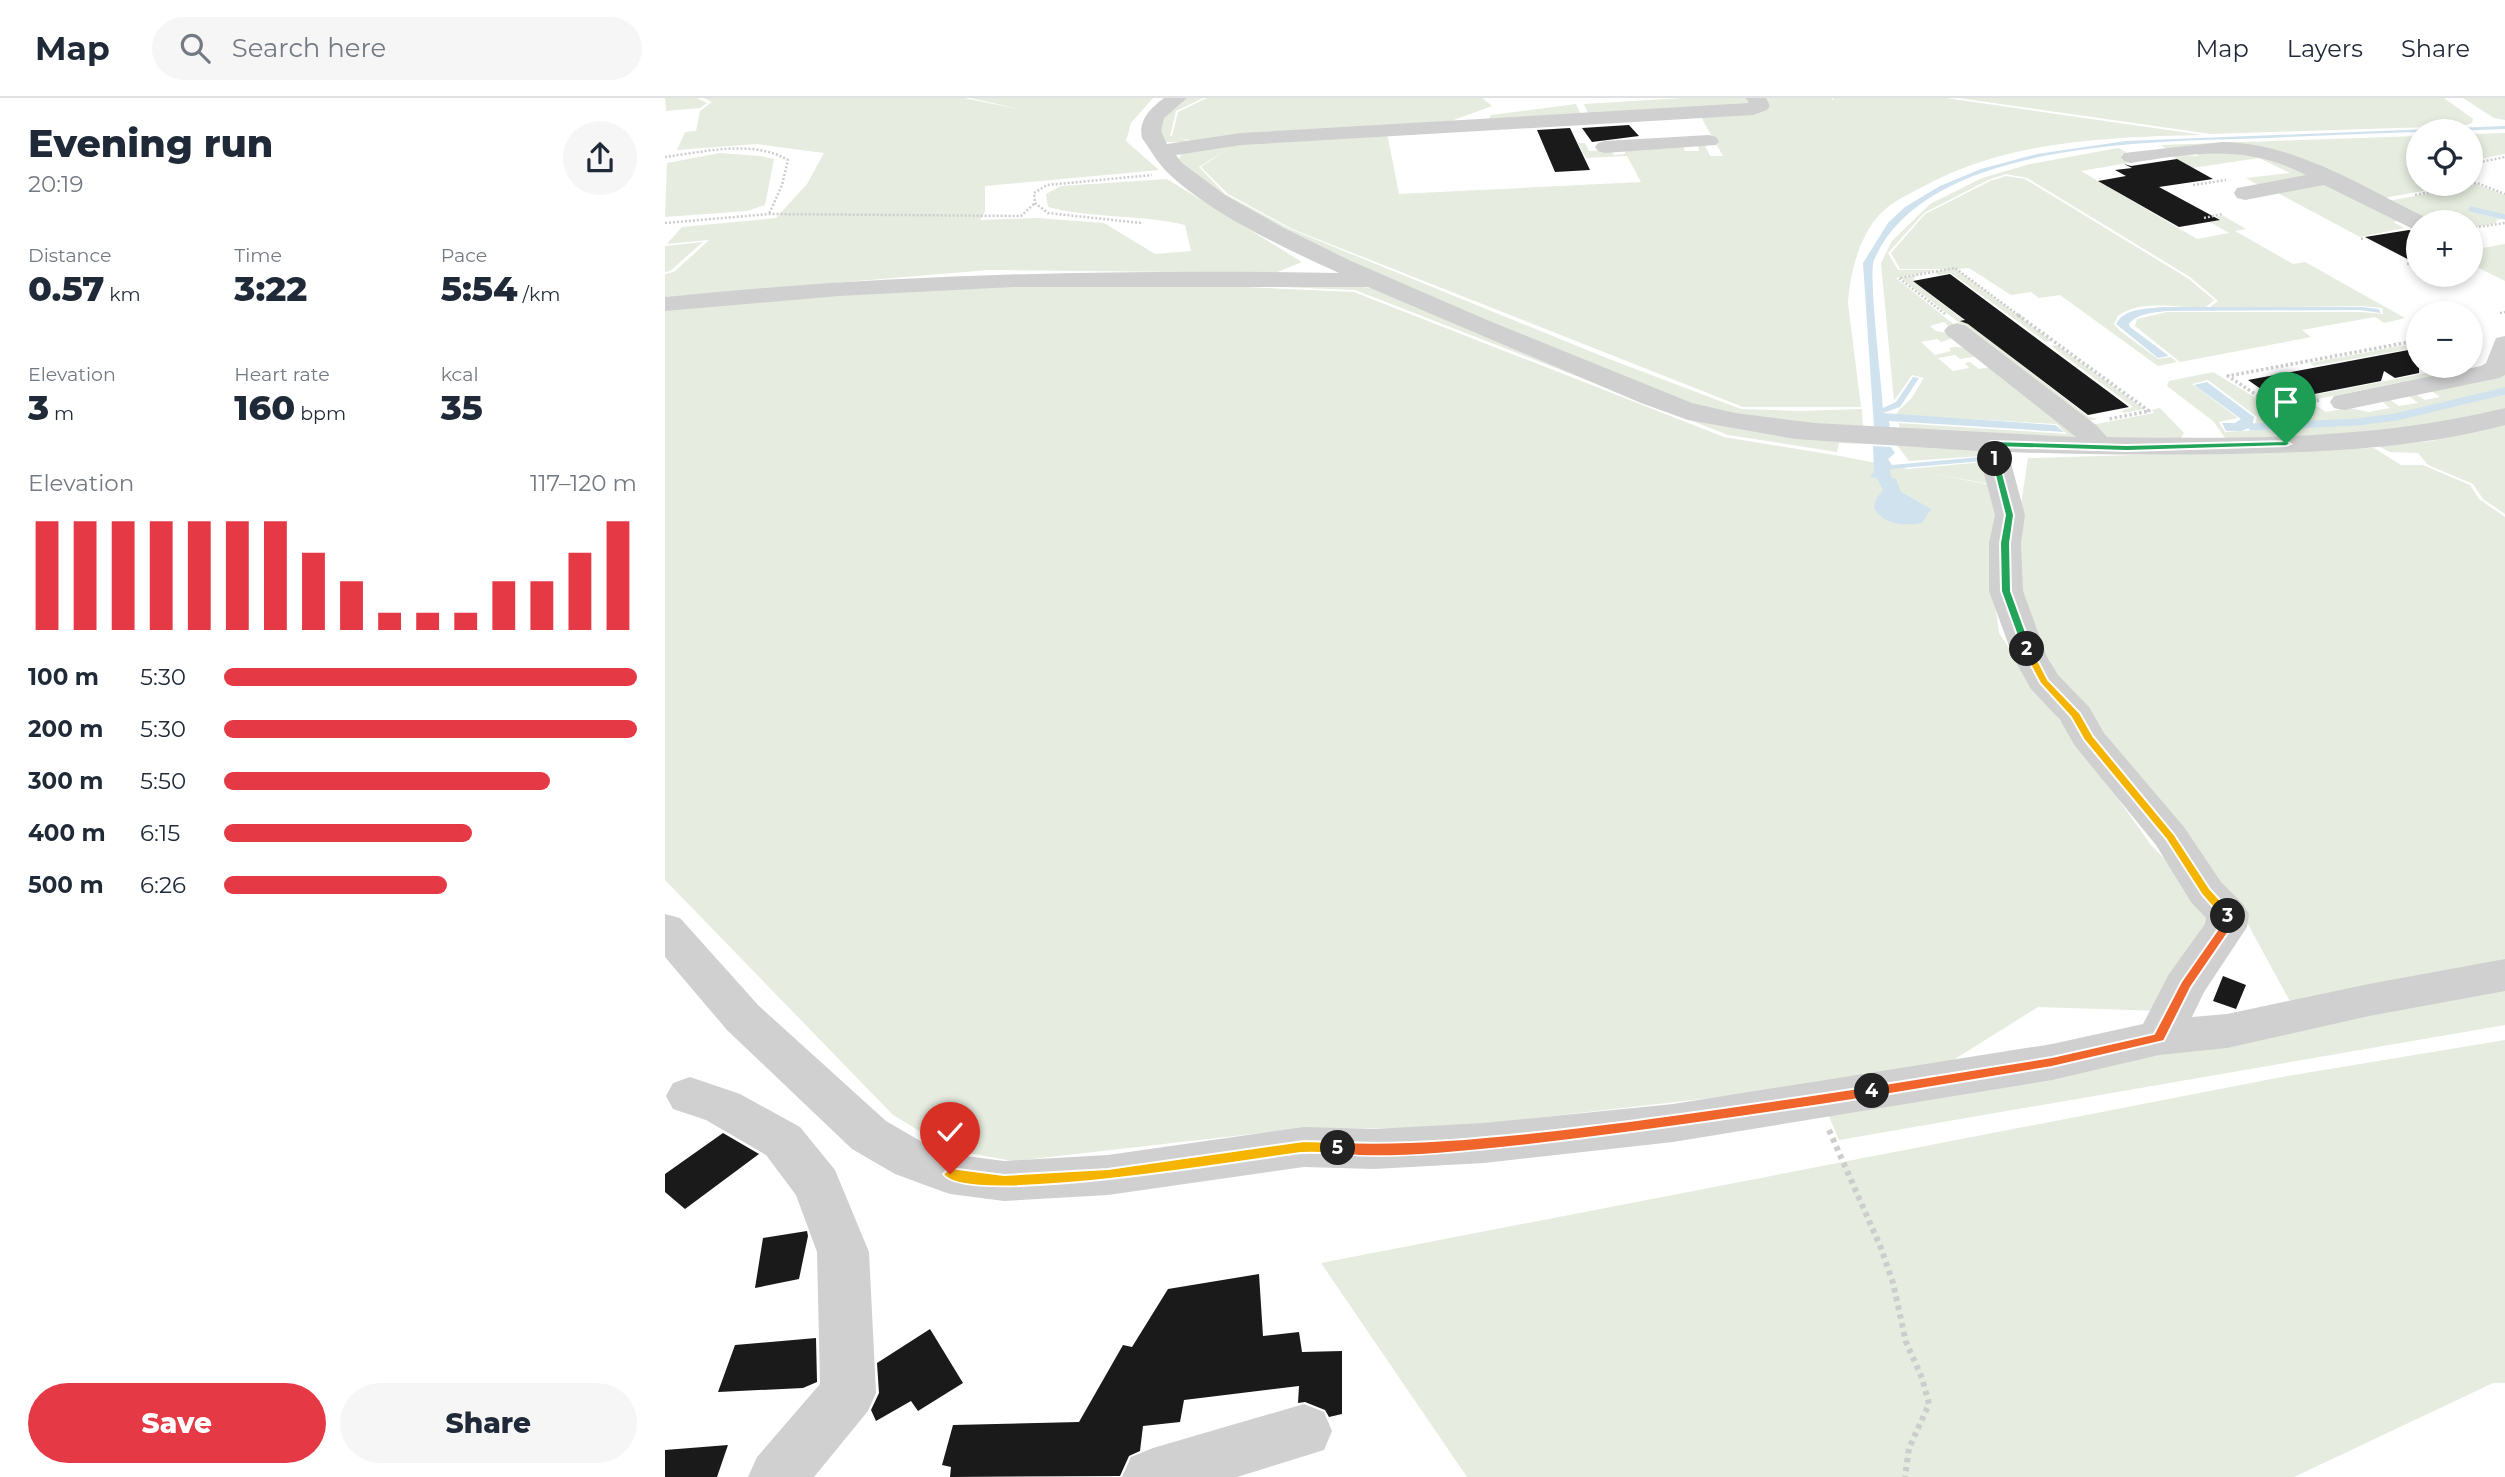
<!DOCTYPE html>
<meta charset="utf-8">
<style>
:root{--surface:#fff;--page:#f6f6f7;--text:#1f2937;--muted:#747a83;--line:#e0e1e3;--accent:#e63946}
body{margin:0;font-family:Montserrat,sans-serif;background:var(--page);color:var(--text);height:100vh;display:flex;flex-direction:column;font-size:26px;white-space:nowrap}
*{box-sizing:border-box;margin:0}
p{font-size:23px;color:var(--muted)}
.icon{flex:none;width:38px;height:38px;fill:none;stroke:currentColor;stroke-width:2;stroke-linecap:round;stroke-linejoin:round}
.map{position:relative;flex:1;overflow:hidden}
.details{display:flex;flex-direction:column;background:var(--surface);width:665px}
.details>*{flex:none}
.buttons{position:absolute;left:1741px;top:21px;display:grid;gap:14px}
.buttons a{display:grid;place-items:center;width:77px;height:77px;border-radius:50%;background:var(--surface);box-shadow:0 4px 10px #0003;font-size:35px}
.pin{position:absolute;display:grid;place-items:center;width:60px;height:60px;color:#fff;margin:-72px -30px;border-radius:50% 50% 50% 0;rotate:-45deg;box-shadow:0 0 7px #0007}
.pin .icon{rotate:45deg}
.km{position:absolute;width:35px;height:35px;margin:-18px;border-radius:50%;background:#222;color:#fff;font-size:19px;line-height:35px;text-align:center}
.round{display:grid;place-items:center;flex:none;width:74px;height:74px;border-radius:37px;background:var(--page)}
.summary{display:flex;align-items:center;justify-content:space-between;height:119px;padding:0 28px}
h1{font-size:38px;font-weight:800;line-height:52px}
.metrics{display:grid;grid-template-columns:repeat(3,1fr);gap:10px;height:119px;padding:7px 28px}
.metrics div{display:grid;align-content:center}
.metrics b{font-size:35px;font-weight:800}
.metrics small{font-size:19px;font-weight:400}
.metrics p{font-size:19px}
.chart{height:196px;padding:14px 28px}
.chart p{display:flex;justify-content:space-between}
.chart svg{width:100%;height:126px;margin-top:7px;stroke:var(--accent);stroke-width:6}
.button{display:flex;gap:14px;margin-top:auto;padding:14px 28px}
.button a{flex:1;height:80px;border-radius:42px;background:var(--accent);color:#fff;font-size:28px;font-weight:800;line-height:80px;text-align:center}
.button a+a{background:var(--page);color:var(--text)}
ul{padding:0 28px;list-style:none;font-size:23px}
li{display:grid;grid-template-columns:112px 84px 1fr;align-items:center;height:52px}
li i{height:18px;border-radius:9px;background:var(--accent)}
header{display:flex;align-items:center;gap:42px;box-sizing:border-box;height:98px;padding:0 35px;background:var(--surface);border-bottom:2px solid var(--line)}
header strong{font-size:33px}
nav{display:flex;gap:38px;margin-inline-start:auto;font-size:24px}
.search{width:490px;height:63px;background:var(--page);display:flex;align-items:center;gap:18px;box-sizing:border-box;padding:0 24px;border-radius:38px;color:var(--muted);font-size:26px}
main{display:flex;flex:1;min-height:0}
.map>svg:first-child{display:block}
</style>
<header>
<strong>Map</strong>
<div class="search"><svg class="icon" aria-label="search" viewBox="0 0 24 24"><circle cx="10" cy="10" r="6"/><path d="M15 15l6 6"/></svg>Search here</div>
<nav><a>Map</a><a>Layers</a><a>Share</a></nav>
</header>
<main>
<section class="details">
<div class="summary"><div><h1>Evening run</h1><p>20:19</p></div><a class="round"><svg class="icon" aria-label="share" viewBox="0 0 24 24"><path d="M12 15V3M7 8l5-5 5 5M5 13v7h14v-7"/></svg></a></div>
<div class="metrics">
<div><p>Distance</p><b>0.57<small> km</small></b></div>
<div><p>Time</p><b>3:22</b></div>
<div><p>Pace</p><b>5:54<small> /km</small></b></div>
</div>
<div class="metrics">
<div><p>Elevation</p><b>3<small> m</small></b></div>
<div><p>Heart rate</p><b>160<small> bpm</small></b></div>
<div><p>kcal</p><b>35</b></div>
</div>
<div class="chart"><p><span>Elevation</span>117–120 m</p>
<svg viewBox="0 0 160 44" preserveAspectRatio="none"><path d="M5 44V6M15 44V6M25 44V6M35 44V6M45 44V6M55 44V6M65 44V6M75 44V17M85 44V27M95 44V38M105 44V38M115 44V38M125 44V27M135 44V27M145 44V17M155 44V6"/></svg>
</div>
<ul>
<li><b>100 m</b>5:30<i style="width:100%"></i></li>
<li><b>200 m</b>5:30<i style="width:100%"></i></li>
<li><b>300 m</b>5:50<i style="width:79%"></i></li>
<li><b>400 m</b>6:15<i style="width:60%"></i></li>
<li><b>500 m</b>6:26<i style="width:54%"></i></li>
</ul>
<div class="button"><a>Save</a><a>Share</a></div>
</section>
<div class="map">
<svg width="1840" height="1379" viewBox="0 0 1840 1379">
<rect width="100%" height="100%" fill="#fff"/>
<path fill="#e6ecdf" d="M 0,0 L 32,0 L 42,5 L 35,10 L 1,13 Z
M 39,0 L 299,0 L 363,13 L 306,0 L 488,0 L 466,25 L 461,43 L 494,72 L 320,88 L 320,114 L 315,122 L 372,120 L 439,125 L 490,156 L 526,153 L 520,127 C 475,116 428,121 383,109 L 381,96 L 396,88 L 502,81 L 637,164 L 610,175 L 323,172 L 0,199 L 0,176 L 9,174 L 44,142 L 2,146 L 17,129 L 111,120 L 142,86 L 159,55 L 92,46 L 12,52 L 20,34 L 31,33 L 35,13 L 47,4 Z
M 522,0 L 538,0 L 511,13 L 505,38 L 507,38 L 513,14 L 542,0 L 817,0 L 827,8 L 786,23 L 526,43 L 511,39 L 526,44 L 500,44 L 494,31 C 499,15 508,9 522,0 Z
M 1018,0 L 1083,0 L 1088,7 L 924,18 L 919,6 Z
M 1100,0 L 1167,0 L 1167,2 L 1169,0 L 1281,0 L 1538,37 C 1444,39 1346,42 1261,87 C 1246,95 1228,103 1216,115 C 1194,138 1185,175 1183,205 L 1196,309 L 1078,309 L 627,131 L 563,96 L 536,69 L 566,49 L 534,69 L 560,96 L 625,131 L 944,261 L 1076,311 L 1133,313 L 1197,311 L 1198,330 L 1077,319 L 1033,309 L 976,287 L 689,167 L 552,95 L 521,72 L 514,62 L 516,56 L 534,49 L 722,35 L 734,96 L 976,84 L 962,58 L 921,60 L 913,45 L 920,45 L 924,53 L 945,52 L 949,57 L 960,56 L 961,52 L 1018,48 L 1020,53 L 1034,53 L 1033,47 L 1040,47 L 1045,58 L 1058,58 L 1037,21 L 1038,18 L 1102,12 L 1105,8 Z
M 1294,0 L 1779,0 L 1808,21 L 1807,25 L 1798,28 L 1546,36 Z
M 1798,0 L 1840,0 L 1840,22 L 1829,20 Z
M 911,6 L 917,18 L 824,21 L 826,17 Z
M 1840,35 L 1840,56 L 1806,63 L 1806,36 Z
M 1753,38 L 1754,86 L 1797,86 L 1713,101 L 1612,53 L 1500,50 L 1496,47 Z
M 1453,50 L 1461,54 L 1456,57 L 1469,64 L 1416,73 L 1532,141 L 1564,135 L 1545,124 L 1555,122 L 1551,119 L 1557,117 L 1581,131 L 1570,133 L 1628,166 L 1640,164 L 1740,220 L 1719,225 L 1710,219 L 1637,232 L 1646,239 L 1515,264 L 1470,228 L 1472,221 L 1502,214 L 1697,214 L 1718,216 L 1717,210 L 1697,208 L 1544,210 L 1553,203 L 1525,179 L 1362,80 L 1341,76 L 1323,82 L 1259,115 L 1223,155 L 1233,172 L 1272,172 L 1231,180 L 1292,229 L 1286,230 L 1279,224 L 1265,228 L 1271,233 L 1288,236 L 1288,240 L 1276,244 L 1272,241 L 1256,244 L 1270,257 L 1286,253 L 1284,250 C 1296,247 1304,251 1313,258 L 1295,261 L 1290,257 L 1273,260 L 1288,273 L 1304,270 L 1300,265 L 1305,264 L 1314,271 L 1326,269 L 1410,334 L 1410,339 L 1406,342 L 1235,333 L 1234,325 L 1402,336 L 1391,326 L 1232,317 L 1232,314 L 1246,301 L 1259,280 L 1247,277 L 1229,303 L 1216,165 L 1227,143 L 1265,106 L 1317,80 L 1365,66 Z
M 55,55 L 95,58 L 109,61 L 100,107 L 82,113 L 0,119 L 2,65 Z
M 1529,55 L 1594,55 L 1645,77 L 1595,88 L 1581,80 L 1625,75 L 1594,60 L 1507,73 L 1512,61 L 1504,56 L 1534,58 Z
M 1341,78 L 1360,81 L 1524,181 L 1549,202 L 1540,210 C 1514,210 1476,201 1453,218 L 1449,226 L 1454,232 L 1493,261 L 1506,259 L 1512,264 L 1493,268 L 1395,197 L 1374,200 L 1366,194 L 1346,197 L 1304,170 L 1291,171 L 1387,243 L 1381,244 L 1286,175 L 1273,177 L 1270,174 L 1283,171 L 1235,171 L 1226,155 L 1260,116 L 1325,83 Z
M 1661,86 L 1740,121 L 1728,124 L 1739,130 L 1695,139 L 1609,93 Z
M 1811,86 L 1840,97 L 1840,117 L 1802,111 L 1840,120 L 1832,122 L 1831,125 L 1806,130 L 1806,124 L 1766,124 L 1775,122 L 1764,117 L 1754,119 L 1719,104 Z
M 38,144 L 5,173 L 0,174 L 0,148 Z
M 1840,146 L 1840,183 L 1806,166 L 1806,152 Z
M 1251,177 L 1248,183 L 1424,319 L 1433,321 L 1422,323 L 1236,180 Z
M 489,181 L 657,185 L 707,190 L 1007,313 C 1107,340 1209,342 1311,349 C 1326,356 1329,372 1330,387 L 1242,371 L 1320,364 L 1316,358 L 1244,363 L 1232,347 L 1174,345 L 1172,354 L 1063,337 L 690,192 L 491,184 L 302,187 L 97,200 L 299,188 L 492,185 L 689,194 L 1059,339 L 1175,358 L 1331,388 L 1333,415 L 1324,459 L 1334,535 L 1373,595 L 1418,652 L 1486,747 L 1517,779 L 1550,824 L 1510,879 L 1496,913 L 1373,909 L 1282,966 L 1063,998 L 781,1030 L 632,1031 L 348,1063 L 286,1052 L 228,1017 L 0,782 L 0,207 C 162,188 326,183 489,181 Z
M 1751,245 L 1753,252 L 1749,250 L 1649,268 L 1645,265 Z
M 1392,247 L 1479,311 L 1459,315 L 1456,313 L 1468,309 L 1386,248 Z
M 1779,268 L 1791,268 L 1798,272 L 1612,309 L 1603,303 L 1613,304 L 1782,271 Z
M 1548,274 L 1611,312 L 1647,305 L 1661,314 L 1684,310 L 1704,314 L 1725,310 L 1719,305 L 1721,299 L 1734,308 L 1753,305 L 1741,296 L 1748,295 L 1760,302 L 1775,299 L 1765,292 L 1840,274 L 1840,291 L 1729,318 L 1635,326 L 1631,317 L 1624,317 L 1629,326 L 1590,327 L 1592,319 L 1543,282 L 1527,286 L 1573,320 L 1554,324 L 1560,334 L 1690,327 L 1733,321 L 1840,295 L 1840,310 L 1784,326 L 1724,335 L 1561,341 L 1548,323 L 1502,288 L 1504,283 Z
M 1495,310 L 1519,335 L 1516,340 L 1440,339 L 1426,327 L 1489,315 L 1487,312 Z
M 1840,324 L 1840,416 L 1818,401 L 1808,386 L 1763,367 L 1753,355 L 1725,354 L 1713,348 L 1767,343 Z
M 1709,350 L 1736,367 L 1758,367 L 1805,387 L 1814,401 L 1840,419 L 1840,870 L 1627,907 L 1573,808 L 1388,579 L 1355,498 L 1350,448 L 1363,360 Z
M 1840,883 L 1840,927 L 1174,1042 L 1160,1009 Z
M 1840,942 L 1840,1285 L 1828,1285 L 1629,1379 L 802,1379 L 656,1165 L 1617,979 Z"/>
<path fill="#cfe2ee" d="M 1840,28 L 1840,31 C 1760,34 1682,36 1602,40 C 1492,44 1261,41 1209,162 C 1203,176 1217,287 1218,310 L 1231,304 L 1248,279 L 1254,280 L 1235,309 L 1218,315 L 1390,327 L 1399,334 L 1224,323 L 1225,330 L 1209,329 L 1198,165 L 1223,125 L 1240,109 L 1275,88 L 1316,71 L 1372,56 L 1461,43 Z
M 1498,209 L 1697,209 L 1714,211 L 1716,215 L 1694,212 L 1501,213 C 1488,215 1473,215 1464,226 L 1465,229 L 1504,258 L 1493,260 L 1451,226 C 1459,210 1482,211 1498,209 Z
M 1542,284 L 1589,319 L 1587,329 L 1576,333 L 1561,333 L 1557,325 L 1570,325 L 1576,321 L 1529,287 Z
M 1208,348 L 1226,349 L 1230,355 L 1223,361 L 1227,367 L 1315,359 L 1318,363 L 1225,371 L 1226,379 L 1231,381 L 1236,394 L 1266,411 L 1257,425 C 1238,428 1219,427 1209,410 L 1211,401 L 1218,392 L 1212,380 L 1205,379 L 1209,374 Z"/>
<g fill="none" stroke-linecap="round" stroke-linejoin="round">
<path stroke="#cfe2ee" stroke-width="5" d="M 1806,111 L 1840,119"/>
<path stroke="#cfe2ee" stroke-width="7" d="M 1587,329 L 1692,324 L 1731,319 L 1840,293"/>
</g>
<path fill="#1a1a1a" d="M 964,27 L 974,38 L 927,44 L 917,30 Z
M 905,30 L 925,72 L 890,74 L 872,32 Z
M 1512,61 L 1548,81 L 1494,89 L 1555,122 L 1514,129 L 1433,83 L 1461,78 L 1450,72 L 1467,70 L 1459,66 L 1466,68 Z
M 1744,132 L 1754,135 L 1754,167 L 1700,139 Z
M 1285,176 L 1464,309 L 1423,317 L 1303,226 L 1295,223 L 1300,222 L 1248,183 Z
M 1754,250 L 1754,275 L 1730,280 L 1719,273 L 1716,283 L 1613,303 L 1583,282 Z
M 1558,878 L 1581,887 L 1571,911 L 1548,903 Z
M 58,1035 L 94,1056 L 20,1111 L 0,1094 L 0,1076 Z
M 142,1133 L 143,1138 L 134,1181 L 90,1190 L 98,1140 Z
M 594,1176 L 598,1238 L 634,1234 L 637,1254 L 677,1253 L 677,1316 L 664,1319 L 660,1312 L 640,1304 L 633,1305 L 634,1288 L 519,1302 L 515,1324 L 478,1328 L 475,1353 L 464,1358 L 455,1378 L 285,1379 L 286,1369 L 277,1367 L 288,1327 L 414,1324 L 458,1247 L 467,1249 L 503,1191 Z
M 265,1231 L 298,1285 L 253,1313 L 246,1303 L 211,1323 L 206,1312 L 214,1295 L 212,1265 Z
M 151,1240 L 152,1284 L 138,1290 L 53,1294 L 70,1247 Z
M 63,1347 L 52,1379 L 0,1379 L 0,1352 Z"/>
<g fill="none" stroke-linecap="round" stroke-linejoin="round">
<path stroke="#cdcdcd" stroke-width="2.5" stroke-dasharray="2 2" stroke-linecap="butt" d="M 0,59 C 39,54 87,41 123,62 L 117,87 L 104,116
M 1806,66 L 1840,59
M 1528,87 L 1561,82
M 1750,97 L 1812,85 L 1840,96
M 1539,120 L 1557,116
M 0,125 L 104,116 L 356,118 L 370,105
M 476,125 L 383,115 L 370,105 L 369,95 L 382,87 L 487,77
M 1806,130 L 1840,125
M 1696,141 L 1700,140
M 1742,166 L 1753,164
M 1835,215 L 1840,214
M 1280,216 L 1234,180 L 1290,170 L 1356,219"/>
<path stroke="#cdcdcd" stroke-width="3.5" stroke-dasharray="2.5 2.5" stroke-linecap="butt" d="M 1353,217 L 1484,313 L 1444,321
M 1654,302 L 1611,310 L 1563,278 L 1750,243 L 1754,245"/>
<path stroke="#cdcdcd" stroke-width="6" stroke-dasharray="4.5 4.5" stroke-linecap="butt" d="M 1164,1032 L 1216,1150 L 1228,1185 L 1241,1244 L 1257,1280 L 1264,1306 L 1244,1350 L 1240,1379"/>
<path fill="#d0d0d0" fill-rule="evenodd" d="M 499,0 L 522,0 L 499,20 L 496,33 L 502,46 L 576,35 L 1084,5 L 1081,0 L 1101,0 L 1105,8 L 1102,12 L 1088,17 L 576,47 L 511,57 L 517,65 L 560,97 L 619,130 L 686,163 L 822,222 L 1027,305 L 1070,315 L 1150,325 L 1411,339 L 1283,238 L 1279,233 L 1283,228 L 1292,225 L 1301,228 L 1431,327 L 1442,339 C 1575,341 1710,342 1840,310 L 1840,327 C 1750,351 1659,354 1566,356 C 1491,357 1417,357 1343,354 L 1360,417 L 1356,445 L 1358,493 L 1382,559 L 1393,577 L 1424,609 L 1439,635 L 1519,729 L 1556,784 L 1578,806 L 1584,816 L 1582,829 L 1539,894 L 1527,919 L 1562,916 L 1704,886 L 1840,861 L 1840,893 L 1704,918 L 1562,950 L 1494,957 L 1387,982 L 1008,1044 L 819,1065 L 709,1071 L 639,1069 L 443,1097 L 339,1103 L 285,1096 L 268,1090 L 230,1076 L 187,1051 L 62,932 L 0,859 L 0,816 L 15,820 L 94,908 L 221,1023 L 264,1048 L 286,1056 L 339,1063 L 443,1057 L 639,1029 L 709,1031 L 819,1025 L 1008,1006 L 1387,946 L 1478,926 L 1504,876 L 1540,826 L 1541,820 L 1526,804 L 1491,747 L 1410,648 L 1395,622 L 1366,591 L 1348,559 L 1324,493 L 1324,445 L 1330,417 L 1313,353 L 1130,341 L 1023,322 L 976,305 L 703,189 L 348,189 L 174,198 L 0,213 L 0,199 C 224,176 449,171 674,175 C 621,151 544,115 502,74 C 492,64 485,51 477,40 C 473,22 486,10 499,0 Z
M 1044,37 L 1051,39 L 1054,43 L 1051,47 L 940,55 L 933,53 L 930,49 L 933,45 L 940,43 Z
M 1557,44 C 1631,45 1696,88 1762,120 L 1765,124 L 1754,124 L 1754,132 L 1746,130 L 1659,87 L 1580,102 L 1572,100 L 1569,95 L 1572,90 L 1641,77 C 1581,46 1530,55 1466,65 L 1459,63 L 1456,59 L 1459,55 Z
M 1840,238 L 1840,277 L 1834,280 L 1679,312 L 1669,310 L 1665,304 L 1669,298 L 1679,296 L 1816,268 L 1821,265 L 1831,240 Z
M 25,979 L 75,996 L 135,1029 L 170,1072 L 204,1154 L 211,1295 L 203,1313 L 149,1379 L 83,1379 L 92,1359 L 155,1286 L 152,1154 L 131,1097 L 101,1057 L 41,1022 L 8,1011 L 1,998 L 8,985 Z
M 639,1306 L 659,1314 L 667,1333 L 659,1352 L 572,1379 L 457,1379 L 466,1359 L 488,1350 Z"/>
</g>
<path fill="#22a559" stroke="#fff" stroke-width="2" d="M 1326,343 L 1462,347 L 1621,343 L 1626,346 L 1621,348 L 1462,353 L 1331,349 L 1334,361 L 1330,364 L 1326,361 L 1322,346 Z"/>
<path fill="#22a559" stroke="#fff" stroke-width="2" d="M 1330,358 L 1334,361 L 1349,417 L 1345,445 L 1346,493 L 1367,551 L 1362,554 L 1357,551 L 1336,493 L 1335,445 L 1340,417 L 1326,361 Z"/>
<path fill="#f5b400" stroke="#fff" stroke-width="2" d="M 1359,549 L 1366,549 L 1383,582 L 1415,615 L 1428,638 L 1509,736 L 1545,791 L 1567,815 L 1567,821 L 1558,821 L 1537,797 L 1501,741 L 1419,642 L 1406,619 L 1375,585 L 1357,551 Z"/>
<path fill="#f0652b" stroke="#fff" stroke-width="2" d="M 1563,814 L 1569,818 L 1567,829 L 1526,889 L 1499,943 L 1387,969 L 1207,999 L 1200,993 L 1207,988 L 1387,959 L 1489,936 L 1516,884 L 1555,828 L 1558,815 Z"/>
<path fill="#f0652b" stroke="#fff" stroke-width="2" d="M 1207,988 L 1214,993 L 1207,999 C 1147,1008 686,1082 666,1050 L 673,1044 C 746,1047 819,1040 891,1032 C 997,1020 1102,1004 1207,988 Z"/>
<path fill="#f5b400" stroke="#fff" stroke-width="2" d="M 639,1043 L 673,1044 L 680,1050 L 673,1056 C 661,1055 648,1054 636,1055 C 587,1061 299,1111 278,1076 L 285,1070 L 339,1077 L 443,1071 Z"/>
</svg>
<div class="buttons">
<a><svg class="icon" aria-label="locate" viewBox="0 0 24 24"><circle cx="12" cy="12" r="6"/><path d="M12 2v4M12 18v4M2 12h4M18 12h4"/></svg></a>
<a>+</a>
<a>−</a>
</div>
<div class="pin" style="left:1621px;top:346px;background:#1e9e55"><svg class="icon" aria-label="arrive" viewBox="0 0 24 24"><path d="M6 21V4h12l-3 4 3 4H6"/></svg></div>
<div class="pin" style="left:285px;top:1076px;background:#d93025"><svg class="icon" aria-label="check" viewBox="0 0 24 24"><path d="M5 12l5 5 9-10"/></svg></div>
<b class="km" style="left:1330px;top:361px">1</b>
<b class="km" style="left:1362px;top:551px">2</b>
<b class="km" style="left:1563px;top:818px">3</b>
<b class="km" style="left:1207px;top:993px">4</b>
<b class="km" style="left:673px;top:1050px">5</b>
</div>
</main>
